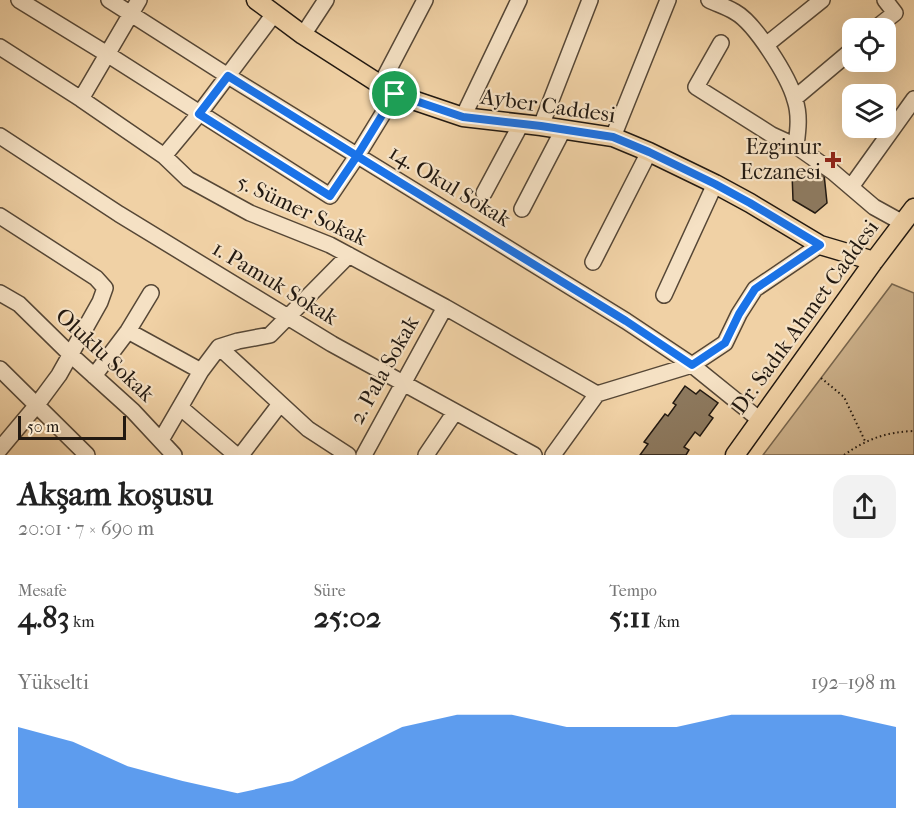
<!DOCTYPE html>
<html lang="tr">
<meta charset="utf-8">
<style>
:root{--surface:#fff;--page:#f2f2f2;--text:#222;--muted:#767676;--accent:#1a73e8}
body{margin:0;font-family:"IM FELL French Canon",serif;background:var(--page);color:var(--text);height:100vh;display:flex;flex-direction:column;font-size:22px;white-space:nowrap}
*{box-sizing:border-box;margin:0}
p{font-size:20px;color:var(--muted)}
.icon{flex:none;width:33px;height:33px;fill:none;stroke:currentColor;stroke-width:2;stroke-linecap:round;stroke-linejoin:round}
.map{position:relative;height:455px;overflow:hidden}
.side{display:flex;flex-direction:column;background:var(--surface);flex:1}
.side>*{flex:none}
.controls{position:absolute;left:842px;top:18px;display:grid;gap:12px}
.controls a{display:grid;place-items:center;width:54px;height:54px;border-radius:12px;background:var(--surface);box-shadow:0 6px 24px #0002;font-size:30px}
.scale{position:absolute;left:18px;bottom:15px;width:108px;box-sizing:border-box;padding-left:6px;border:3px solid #221911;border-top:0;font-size:16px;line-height:21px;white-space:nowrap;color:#221911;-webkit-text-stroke:4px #f5e1c4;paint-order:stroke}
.pin{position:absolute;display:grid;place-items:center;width:51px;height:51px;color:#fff;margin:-26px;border:3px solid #fff;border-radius:50%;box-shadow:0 2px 6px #0007}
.round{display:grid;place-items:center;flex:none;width:63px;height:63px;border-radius:18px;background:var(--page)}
.summary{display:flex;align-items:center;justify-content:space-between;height:102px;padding:0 18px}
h1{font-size:33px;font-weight:700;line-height:45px}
.metrics{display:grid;grid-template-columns:repeat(3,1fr);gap:9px;height:102px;padding:6px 18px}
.metrics div{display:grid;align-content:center}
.metrics b{font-size:30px;font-weight:700}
.metrics small{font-size:16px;font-weight:400}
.metrics p{font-size:16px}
.chart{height:168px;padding:12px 18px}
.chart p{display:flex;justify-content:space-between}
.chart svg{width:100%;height:108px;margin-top:6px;fill:var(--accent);opacity:.7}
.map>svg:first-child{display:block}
</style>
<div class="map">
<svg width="914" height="455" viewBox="0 0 914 455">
<rect width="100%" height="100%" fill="#f0d1a5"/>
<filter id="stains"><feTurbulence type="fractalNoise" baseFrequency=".00333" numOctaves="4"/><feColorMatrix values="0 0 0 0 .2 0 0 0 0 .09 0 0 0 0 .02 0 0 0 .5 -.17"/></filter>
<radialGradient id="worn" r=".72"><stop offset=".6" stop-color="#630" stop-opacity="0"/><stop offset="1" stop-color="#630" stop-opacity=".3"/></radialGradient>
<path fill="#cdb28c" stroke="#78664e" stroke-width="1.5" d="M 892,284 L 914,293 L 914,455 L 763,455 Z"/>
<path fill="#8d795e" stroke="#221911" stroke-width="1.5" d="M 792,173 L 824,174 L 827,203 L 815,213 L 793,200 Z
M 685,386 L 696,394 L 700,390 L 718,403 L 709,415 L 713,418 L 700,436 L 695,432 L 684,447 L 689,450 L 686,455 L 640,455 L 648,444 L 644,442 L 665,414 L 668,416 L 676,405 L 673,403 Z"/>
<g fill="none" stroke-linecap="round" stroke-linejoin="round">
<defs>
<path id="minor" d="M 19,0 L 107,54 L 330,196 L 357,156 L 395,94
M 109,0 L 228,76 L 626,321 L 692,365 L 760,420
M 709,0 C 717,4 727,7 735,12 C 755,23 789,77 795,100 C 800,115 798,130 796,146 L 833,172 L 874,207 L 903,223
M 876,28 L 895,13 L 885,0
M 303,35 L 326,0
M 721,43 L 696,87 L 772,135 L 796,146
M 766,45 L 822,0
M 0,47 L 81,99 L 164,156 L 188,179 L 250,213 L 330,245 L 445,307 L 597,394
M 380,86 L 425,0
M 795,98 L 852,50
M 81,99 L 139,0
M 463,117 L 519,0
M 541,126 L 590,0
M 0,136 L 119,214 L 332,344 L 534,455
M 613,137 L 668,0
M 164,156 L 199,114 L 274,14
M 851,187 L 914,99
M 484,193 L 521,124
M 522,209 L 563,130
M 0,216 L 96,278 L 105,288 L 100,302 L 59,375 L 36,406 L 0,449
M 593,262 L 649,152
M 0,293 L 19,304 L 71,355 L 133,411 L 174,455
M 664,295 L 715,184
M 128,331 L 201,371
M 219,347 L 308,429 L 348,455
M 0,369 L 87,455
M 94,376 L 128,331 L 151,293
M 597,394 L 692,365 L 725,343 L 739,314 L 755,289 L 820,245
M 181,408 L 236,455
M 161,440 L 201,371 L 219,347 L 238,341 L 270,335 L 349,255
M 241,455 L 280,404
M 364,455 L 445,307
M 426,455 L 455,412
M 553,455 L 597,394"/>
<path id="major" d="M 256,0 L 303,35 L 395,94 L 463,117 L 541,126 L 613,137 L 649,152 L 715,184 L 750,203 L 820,245 L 874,261
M 735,455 L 874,261 L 914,208"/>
</defs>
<use href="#minor" stroke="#564736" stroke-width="18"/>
<use href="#major" stroke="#221911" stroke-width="21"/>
<path stroke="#221911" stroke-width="2" stroke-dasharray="1.5 3" stroke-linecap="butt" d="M 821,378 L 844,397 L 865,441
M 844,455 C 867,439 886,432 914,431"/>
<use href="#minor" stroke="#f5e1c4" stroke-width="15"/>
<use href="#major" stroke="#f0d1a5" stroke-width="18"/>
</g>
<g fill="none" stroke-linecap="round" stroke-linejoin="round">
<defs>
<path id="route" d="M 395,94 L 357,156 L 228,76 L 199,114 L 330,196 L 357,156 L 626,321 L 692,365 L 725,343 L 739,314 L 755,289 L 820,245 L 750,203 L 715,184 L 649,152 L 613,137 L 541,126 L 463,117 L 395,94"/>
</defs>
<use href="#route" stroke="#fff" stroke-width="12"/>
<use href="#route" stroke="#1a73e8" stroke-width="8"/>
</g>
<path fill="#8f2418" stroke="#f5e1c4" stroke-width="2" d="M830 151h6v6h6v6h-6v6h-6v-6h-6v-6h6z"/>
<g text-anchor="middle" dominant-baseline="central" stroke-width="4.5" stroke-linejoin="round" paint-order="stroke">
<g font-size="22" fill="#221911" stroke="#f5e1c4">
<text transform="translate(548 106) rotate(8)">Ayber Caddesi</text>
<text transform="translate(450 186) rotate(31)">14. Okul Sokak</text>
<text transform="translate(302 210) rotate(25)">5. Sümer Sokak</text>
<text transform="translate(275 283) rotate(31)">1. Pamuk Sokak</text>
<text transform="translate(805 317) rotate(-54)">Dr. Sadık Ahmet Caddesi</text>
<text transform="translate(105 355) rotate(43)">Oluklu Sokak</text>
<text transform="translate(384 370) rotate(-61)">2. Pala Sokak</text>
</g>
<g font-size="22" fill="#221911" stroke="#f5e1c4" text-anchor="end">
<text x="821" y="147">Ezginur<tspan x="821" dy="25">Eczanesi</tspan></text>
</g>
</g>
<rect width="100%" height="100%" filter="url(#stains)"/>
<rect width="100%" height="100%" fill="url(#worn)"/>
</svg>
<div class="controls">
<a><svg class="icon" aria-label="locate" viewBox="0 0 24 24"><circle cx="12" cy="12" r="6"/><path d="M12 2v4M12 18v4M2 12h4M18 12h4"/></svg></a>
<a><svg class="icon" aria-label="layers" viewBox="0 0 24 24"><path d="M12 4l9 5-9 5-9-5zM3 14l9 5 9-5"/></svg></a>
</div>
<div class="scale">50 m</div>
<div class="pin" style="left:395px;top:94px;background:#1e9e55"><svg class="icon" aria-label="arrive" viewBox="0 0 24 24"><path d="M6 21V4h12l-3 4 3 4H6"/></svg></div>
</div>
<section class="side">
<div class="summary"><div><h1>Akşam koşusu</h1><p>20:01 · 7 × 690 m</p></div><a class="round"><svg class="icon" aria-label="share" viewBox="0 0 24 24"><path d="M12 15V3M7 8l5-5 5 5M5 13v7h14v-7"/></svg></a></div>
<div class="metrics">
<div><p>Mesafe</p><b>4.83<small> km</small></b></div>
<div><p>Süre</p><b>25:02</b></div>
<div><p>Tempo</p><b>5:11<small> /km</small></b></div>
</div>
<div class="chart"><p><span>Yükselti</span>192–198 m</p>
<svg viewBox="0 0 160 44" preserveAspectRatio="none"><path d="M0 44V11L10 17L20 27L30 33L40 38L50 33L60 22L70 11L80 6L90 6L100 11L110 11L120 11L130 6L140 6L150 6L160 11V44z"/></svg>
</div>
</section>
